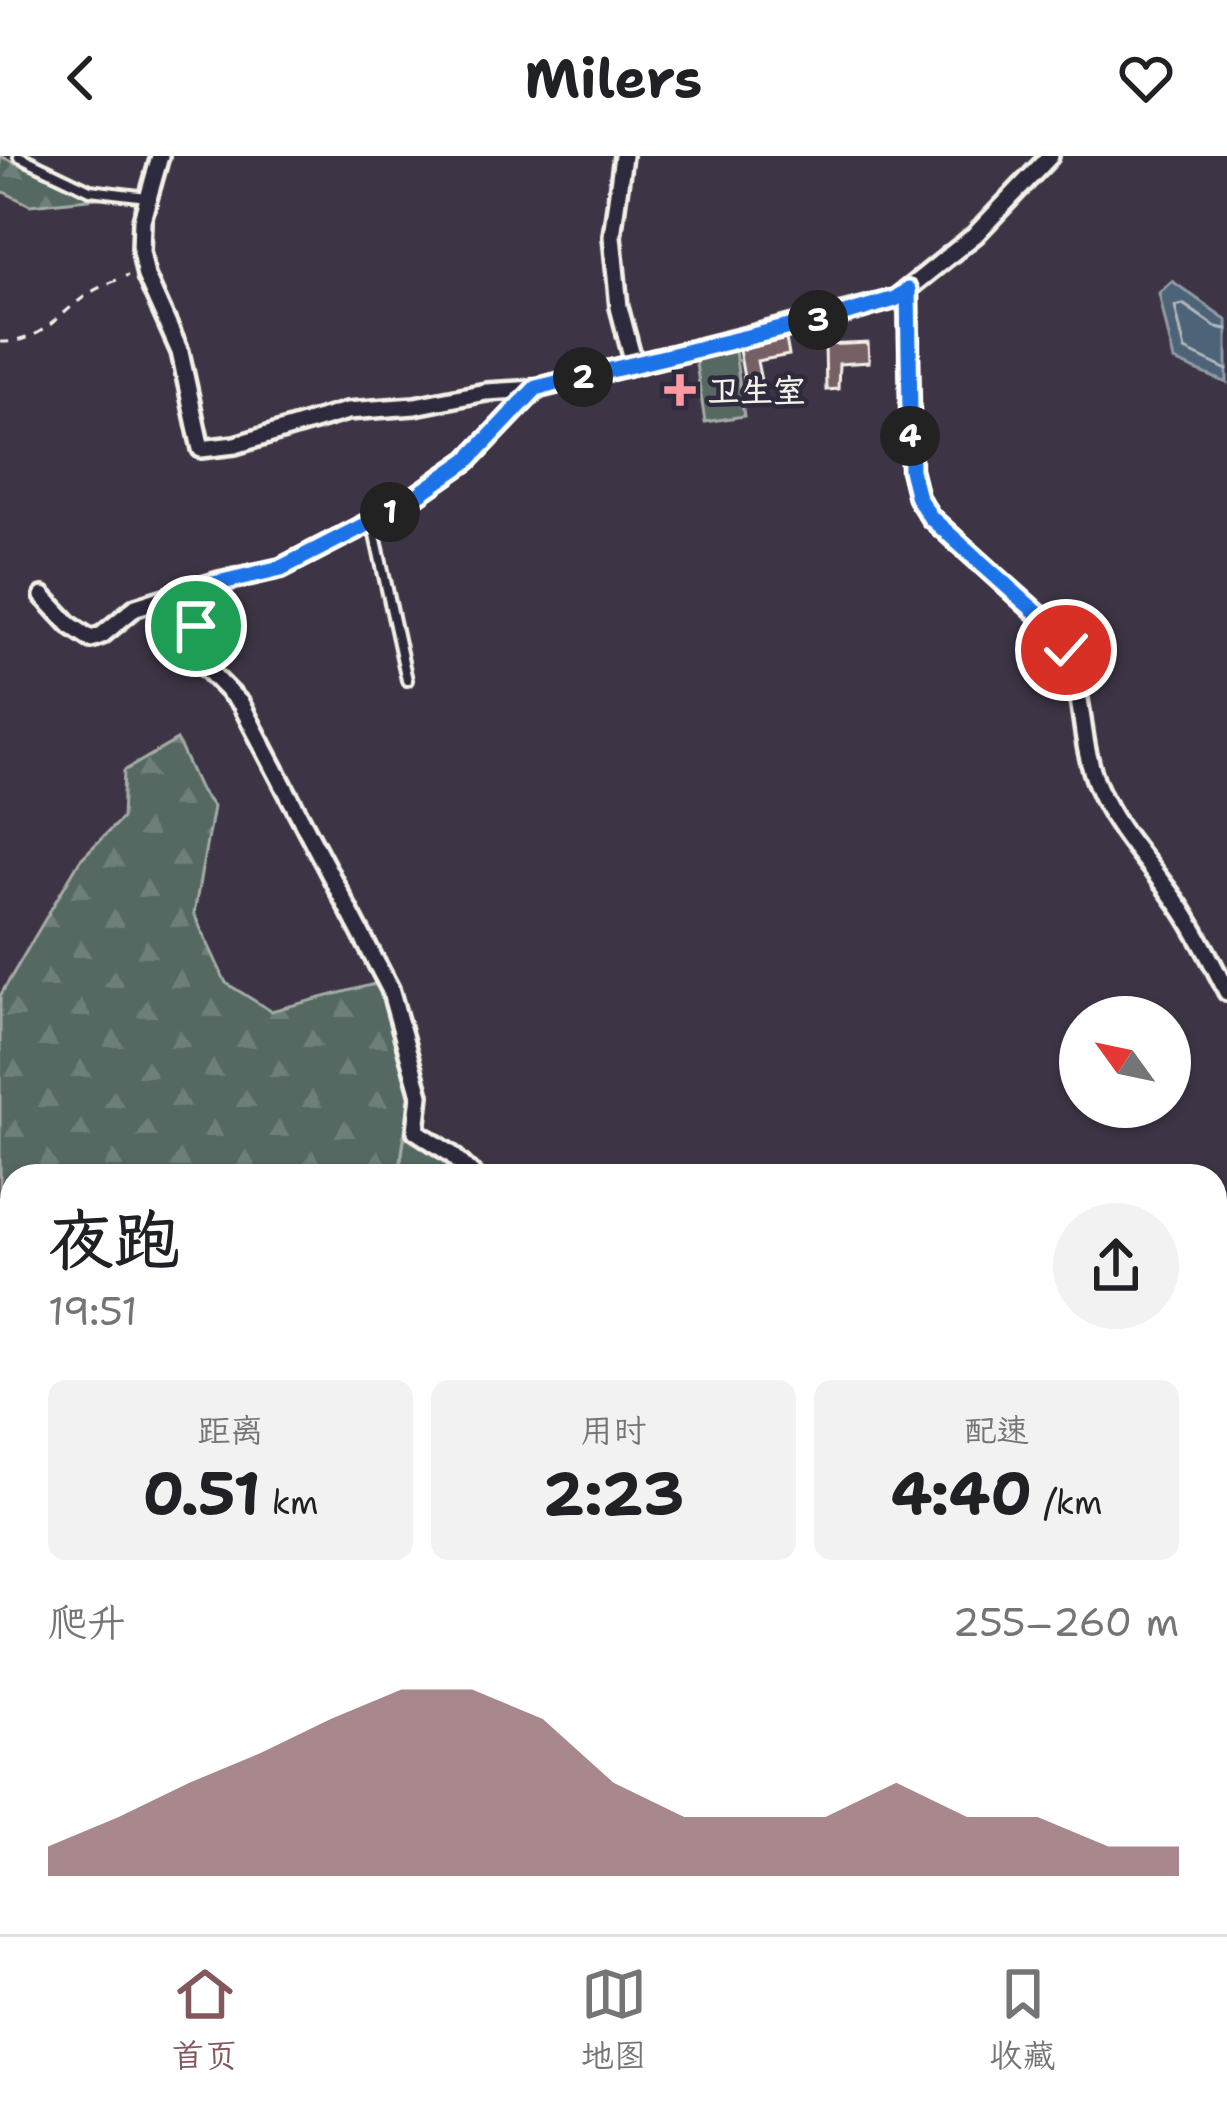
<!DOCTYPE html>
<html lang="zh">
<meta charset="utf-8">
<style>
:root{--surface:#fff;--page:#f2f2f2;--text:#202124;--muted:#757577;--line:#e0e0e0;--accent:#84575d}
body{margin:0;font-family:"Shantell Sans","LXGW WenKai TC",sans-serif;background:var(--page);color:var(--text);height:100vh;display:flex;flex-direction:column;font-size:45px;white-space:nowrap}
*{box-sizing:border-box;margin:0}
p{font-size:39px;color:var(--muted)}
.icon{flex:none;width:66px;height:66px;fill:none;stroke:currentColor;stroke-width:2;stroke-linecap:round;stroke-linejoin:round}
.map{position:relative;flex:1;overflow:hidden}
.panel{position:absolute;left:0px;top:1008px;width:1227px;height:771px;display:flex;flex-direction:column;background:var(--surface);border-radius:36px 36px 0 0;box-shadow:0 3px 9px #0004}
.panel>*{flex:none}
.needle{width:78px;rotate:303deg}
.tools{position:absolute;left:1059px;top:840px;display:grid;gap:24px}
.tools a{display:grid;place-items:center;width:132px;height:132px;border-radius:50%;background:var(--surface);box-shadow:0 3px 9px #0004;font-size:60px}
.pin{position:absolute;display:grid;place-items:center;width:102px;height:102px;color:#fff;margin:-51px;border:6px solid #fff;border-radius:50%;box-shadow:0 3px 12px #0007}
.km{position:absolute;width:60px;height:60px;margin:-30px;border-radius:50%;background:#222;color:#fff;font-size:33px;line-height:60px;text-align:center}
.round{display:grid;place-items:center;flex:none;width:126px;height:126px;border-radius:63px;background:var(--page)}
.overview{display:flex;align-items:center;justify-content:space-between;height:204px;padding:0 48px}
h1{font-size:66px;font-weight:700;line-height:90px}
.figures{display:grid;grid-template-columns:repeat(3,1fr);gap:18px;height:204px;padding:12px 48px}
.figures div{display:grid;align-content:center;border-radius:18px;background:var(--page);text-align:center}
.figures b{font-size:60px;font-weight:700}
.figures small{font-size:33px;font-weight:400}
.figures p{font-size:33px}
.chart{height:336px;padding:24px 48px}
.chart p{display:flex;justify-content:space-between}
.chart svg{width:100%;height:216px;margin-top:12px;fill:var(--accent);opacity:.7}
header{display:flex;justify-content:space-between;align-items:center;height:156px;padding:0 48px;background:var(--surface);font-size:54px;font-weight:700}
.tab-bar{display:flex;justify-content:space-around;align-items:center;height:168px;border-top:3px solid var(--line);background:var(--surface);font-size:33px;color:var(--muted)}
.tab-bar a{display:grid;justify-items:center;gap:6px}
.tab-bar .selected{color:var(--accent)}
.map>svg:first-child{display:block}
</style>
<header><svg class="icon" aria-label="back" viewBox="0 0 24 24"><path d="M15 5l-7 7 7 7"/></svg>Milers<svg class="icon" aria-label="heart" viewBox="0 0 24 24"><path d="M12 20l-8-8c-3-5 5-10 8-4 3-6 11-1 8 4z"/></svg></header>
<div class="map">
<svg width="1227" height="1778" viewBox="0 0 1227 1778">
<defs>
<pattern id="forest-firs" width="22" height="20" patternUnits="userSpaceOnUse" patternTransform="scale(3)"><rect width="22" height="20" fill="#556862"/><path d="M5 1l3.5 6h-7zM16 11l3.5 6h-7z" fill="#6e7e78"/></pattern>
</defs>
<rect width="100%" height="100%" fill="#3d3545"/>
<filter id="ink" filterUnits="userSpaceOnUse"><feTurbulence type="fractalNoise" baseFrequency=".00833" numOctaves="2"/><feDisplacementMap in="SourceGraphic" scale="24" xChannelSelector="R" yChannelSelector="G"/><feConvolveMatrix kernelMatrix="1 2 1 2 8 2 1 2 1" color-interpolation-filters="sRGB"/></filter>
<g filter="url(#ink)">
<path fill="#556862" stroke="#a4aca5" stroke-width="3" d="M 735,195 L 744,260 L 705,266 L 695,201 Z
M 405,978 L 441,999 L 461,1020 L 394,1020 L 400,1011 Z
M 12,1149 L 12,1314 L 0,1304 L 0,1154 Z
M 1215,1362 L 1227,1362 L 1227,1778 L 924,1778 L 916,1767 L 1215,1767 Z
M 12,1465 L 12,1644 L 0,1619 L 0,1473 Z
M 317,1767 L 492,1767 L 496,1778 L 324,1778 Z
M 574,1767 L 791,1767 L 794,1778 L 514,1778 Z"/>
<path fill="url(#forest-firs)" stroke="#a4aca5" stroke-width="3" d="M 0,0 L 97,42 L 30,49 L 0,34 Z
M 177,584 L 200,634 L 213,651 L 194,758 L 226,827 L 271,855 L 382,826 L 411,933 L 400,1011 L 394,1020 L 12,1020 L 12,1149 L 0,1154 L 0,840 L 80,704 L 122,662 L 124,615 Z
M 0,1304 L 12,1314 L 12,1465 L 0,1473 Z
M 0,1619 L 12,1644 L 12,1767 L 317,1767 L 324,1778 L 0,1778 Z"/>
<path fill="#4d6378" stroke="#909ca5" stroke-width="3" d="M 1172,125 L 1227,164 L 1227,227 L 1174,205 L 1159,137 Z"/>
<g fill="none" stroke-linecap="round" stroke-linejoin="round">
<path stroke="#b1b8bb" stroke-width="3" d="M 1227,173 L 1216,171 L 1183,148 L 1175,150 L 1185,194 L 1227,214"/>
</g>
<path fill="#776165" stroke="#f4f1e8" stroke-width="3" d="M 786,183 L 789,199 L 757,205 L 763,235 L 747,238 L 739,194 Z
M 868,187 L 869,206 L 839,208 L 838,233 L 826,234 L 825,189 Z"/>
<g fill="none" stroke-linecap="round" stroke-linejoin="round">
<defs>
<path id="service" d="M 19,0 L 90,34 L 147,41
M 372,365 L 407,524
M 1215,1356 L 1227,1358"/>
<path id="minor" d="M 160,0 L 142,64 L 141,95 L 146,120 L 180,196 L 201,293 L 235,289 L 347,255 L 415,250 L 486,236 L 536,233 L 895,143 L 975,79 L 1050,0
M 623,0 L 612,80 L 619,151 L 634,208
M 908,134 L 911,314 L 918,342 L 931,362 L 1045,465 C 1092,523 1073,571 1098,631 C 1117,677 1155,713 1182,754 C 1199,780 1213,808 1227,836
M 205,430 L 196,470 L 206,512 L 241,548 L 390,833 L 420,939 L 416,975 L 451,998 L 474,1020
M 43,440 L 70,469 L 91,483 L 102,479 L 136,451 L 219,425 L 281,412 L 402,349 L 468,304 L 536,233
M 1215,1176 L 1227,1171
M 1215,1197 L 1227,1227"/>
</defs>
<use href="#service" stroke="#f4f1e8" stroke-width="16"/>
<use href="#minor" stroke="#f4f1e8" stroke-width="24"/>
<path stroke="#f4f1e8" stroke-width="3" stroke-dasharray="9 9" stroke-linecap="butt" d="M 0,186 C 39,187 55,162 84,141 C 97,131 113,126 128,119
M 441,1767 L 508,1778
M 514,1778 L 534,1774 L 538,1778
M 755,1778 L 756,1767"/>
<use href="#service" stroke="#2f2a3d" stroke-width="8"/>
<use href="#minor" stroke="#2f2a3d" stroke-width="15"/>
</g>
</g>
<g fill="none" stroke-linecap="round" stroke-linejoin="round" filter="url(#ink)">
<defs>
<path id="route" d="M 196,470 L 205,430 L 281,412 L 402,350 L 468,304 L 536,232 L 848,157 L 895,143 L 908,134 L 911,314 L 918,342 L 931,362 L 1046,465 L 1066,494"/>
</defs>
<use href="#route" stroke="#fff" stroke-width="24"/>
<use href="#route" stroke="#1a73e8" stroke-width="15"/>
</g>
<path fill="#ff9aa2" stroke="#2f2a3d" stroke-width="4.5" d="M674 216h12v12h12v12h-12v12h-12v-12h-12v-12h12z"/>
<g text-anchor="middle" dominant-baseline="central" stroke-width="9" stroke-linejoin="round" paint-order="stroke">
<g font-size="33" font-weight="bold" fill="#f4f1e8" stroke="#2f2a3d" text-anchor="start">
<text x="707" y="234">卫生室</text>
</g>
</g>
</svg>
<div class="tools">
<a><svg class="needle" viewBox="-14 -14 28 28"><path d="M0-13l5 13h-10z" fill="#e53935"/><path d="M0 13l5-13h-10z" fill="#757577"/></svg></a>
</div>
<div class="pin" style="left:196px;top:470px;background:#1e9e55"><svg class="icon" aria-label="arrive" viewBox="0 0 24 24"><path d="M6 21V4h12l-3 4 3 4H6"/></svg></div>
<div class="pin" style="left:1066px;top:494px;background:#d93025"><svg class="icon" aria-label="check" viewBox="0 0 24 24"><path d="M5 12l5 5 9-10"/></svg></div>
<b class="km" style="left:390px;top:356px">1</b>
<b class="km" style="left:583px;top:221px">2</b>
<b class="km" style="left:818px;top:164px">3</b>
<b class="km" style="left:910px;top:280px">4</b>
<section class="panel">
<div class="overview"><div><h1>夜跑</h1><p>19:51</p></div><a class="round"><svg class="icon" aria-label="share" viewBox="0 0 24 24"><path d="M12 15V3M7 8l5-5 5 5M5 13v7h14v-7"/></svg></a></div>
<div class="figures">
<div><p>距离</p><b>0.51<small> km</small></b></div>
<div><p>用时</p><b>2:23</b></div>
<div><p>配速</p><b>4:40<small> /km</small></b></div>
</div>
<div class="chart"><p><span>爬升</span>255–260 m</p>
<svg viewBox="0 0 160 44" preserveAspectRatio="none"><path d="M0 44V38L10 32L20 25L30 19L40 12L50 6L60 6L70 12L80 25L90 32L100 32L110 32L120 25L130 32L140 32L150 38L160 38V44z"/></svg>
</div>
</section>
</div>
<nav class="tab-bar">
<a class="selected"><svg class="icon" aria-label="home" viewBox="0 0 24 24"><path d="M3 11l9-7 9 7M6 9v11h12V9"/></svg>首页</a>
<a><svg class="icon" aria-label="map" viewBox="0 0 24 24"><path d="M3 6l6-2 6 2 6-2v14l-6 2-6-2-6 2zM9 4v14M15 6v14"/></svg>地图</a>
<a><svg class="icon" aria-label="saved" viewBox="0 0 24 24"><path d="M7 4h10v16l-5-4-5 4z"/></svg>收藏</a>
</nav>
